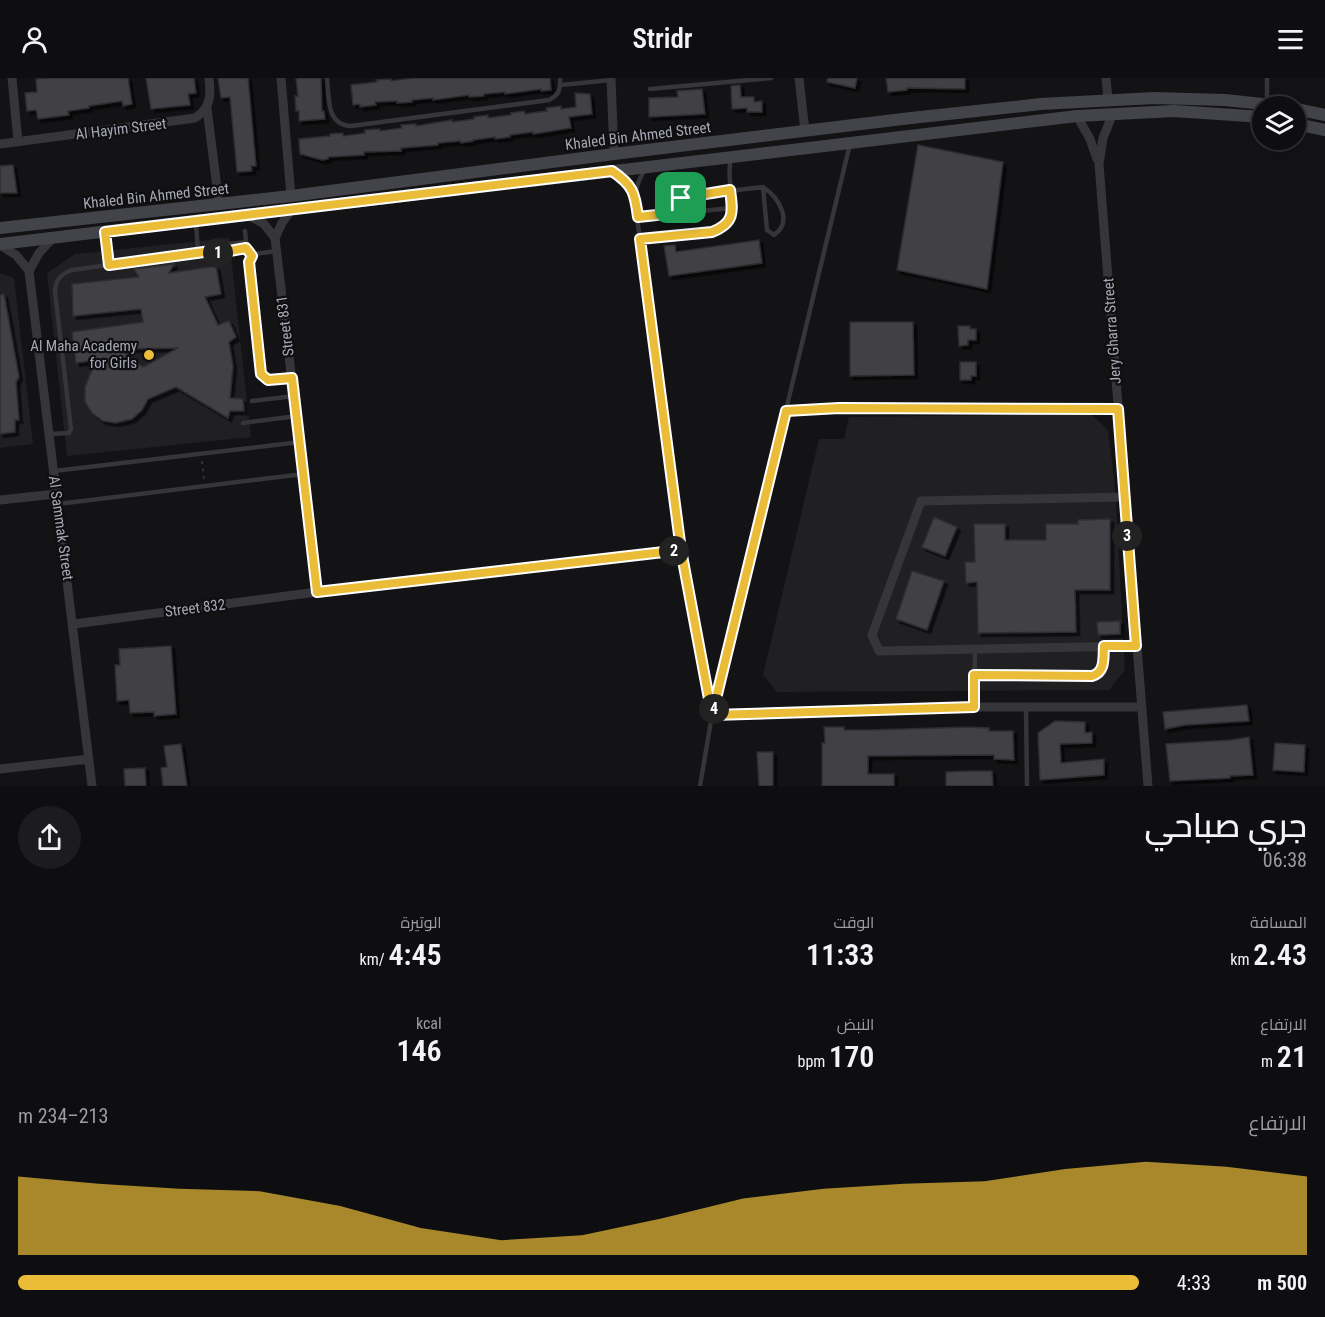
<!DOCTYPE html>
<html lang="ar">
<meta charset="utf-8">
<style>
:root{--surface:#0e0e10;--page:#1c1c1e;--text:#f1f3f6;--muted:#9b9c9f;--line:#2e2e30;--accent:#eabc37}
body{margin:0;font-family:"Roboto Condensed",Cairo,sans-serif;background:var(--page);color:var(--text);direction:rtl;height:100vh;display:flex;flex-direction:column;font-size:22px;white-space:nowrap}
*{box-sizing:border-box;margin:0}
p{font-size:20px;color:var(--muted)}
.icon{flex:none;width:33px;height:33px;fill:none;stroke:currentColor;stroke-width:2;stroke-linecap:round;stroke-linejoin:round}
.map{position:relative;height:708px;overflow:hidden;direction:ltr}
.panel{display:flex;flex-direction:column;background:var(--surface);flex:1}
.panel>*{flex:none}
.controls{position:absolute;left:1252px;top:18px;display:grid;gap:12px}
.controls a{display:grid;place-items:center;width:54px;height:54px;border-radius:50%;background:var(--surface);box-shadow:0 6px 24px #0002,0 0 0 2px var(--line);font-size:30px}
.pin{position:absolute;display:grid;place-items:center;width:51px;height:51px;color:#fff;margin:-26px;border-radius:12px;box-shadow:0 3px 9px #0006}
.km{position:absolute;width:30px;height:30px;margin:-15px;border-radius:50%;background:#222;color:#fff;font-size:16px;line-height:30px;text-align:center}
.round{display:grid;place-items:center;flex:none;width:63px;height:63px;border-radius:32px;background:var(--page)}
.summary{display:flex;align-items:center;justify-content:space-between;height:102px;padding:0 18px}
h1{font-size:33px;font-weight:600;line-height:45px}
.metrics{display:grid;grid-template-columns:repeat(3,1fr);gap:9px;height:102px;padding:6px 18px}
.metrics div{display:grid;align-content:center}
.metrics b{font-size:30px;font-weight:600}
.metrics small{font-size:16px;font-weight:400}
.metrics p{font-size:16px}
.chart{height:168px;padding:12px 18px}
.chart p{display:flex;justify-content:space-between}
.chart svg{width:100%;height:108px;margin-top:6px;fill:var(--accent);opacity:.7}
ul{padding:0 18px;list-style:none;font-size:20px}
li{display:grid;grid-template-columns:96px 72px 1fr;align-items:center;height:45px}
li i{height:15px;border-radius:8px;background:var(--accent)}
header{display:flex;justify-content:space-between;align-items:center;height:78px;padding:0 18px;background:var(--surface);font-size:27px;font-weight:600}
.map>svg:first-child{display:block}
</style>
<header><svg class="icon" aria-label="menu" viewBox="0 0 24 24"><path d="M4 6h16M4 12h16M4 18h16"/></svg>Stridr<svg class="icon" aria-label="person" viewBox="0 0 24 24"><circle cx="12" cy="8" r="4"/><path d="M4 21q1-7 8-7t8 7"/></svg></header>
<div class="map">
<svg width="1325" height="708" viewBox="0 0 1325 708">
<defs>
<filter id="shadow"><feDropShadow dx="3.5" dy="3.5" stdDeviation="0" flood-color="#0009"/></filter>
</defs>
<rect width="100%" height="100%" fill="#131315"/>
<path fill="#201f22" d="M 229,160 L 251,359 L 67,378 L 47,195 L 75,176 Z
M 0,195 L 14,200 L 33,366 L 0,370 Z
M 1091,336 L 1108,352 L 1115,409 L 1125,592 L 1109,612 L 777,614 L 763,597 L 819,361 L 844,361 L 849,339 Z"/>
<path fill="#404045" stroke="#2e2d31" stroke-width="1.5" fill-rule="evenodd" filter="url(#shadow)" d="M 49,0 L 128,0 L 132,26 L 123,28 L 122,23 L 89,28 L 89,30 L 68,33 L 69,37 L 38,41 L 36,32 L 27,33 L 25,15 L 37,14 L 36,1 Z
M 146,0 L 194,0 L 196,15 L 188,16 L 190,27 L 151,31 Z
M 218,0 L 248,0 L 256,88 L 251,88 L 252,93 L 237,94 L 230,19 L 221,20 Z
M 296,0 L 321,0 L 322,33 L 324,33 L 325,41 L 299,43 L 299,33 L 296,33 L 295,18 L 298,18 Z
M 413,0 L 550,0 L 551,12 L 541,13 L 541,11 L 505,16 L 505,14 L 484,16 L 484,18 L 469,19 L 469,17 L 433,22 L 433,20 L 412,22 L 412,24 L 397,25 L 397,23 L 375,24 L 376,27 L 360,29 L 360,26 L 353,27 L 351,7 L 377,4 L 376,2 L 391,1 L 391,3 Z
M 828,0 L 857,0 L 855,10 L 827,4 Z
M 886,0 L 965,0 L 965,11 L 907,10 L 907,12 L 888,14 Z
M 740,7 L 741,19 L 754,19 L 754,24 L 762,23 L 762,34 L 747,34 L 747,30 L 732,31 L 731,8 Z
M 702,11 L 705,36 L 649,39 L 649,20 L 678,19 L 677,13 Z
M 575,15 L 590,16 L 592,36 L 569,39 L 571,50 L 533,56 L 533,54 L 510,57 L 510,59 L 495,61 L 495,59 L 473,62 L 473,63 L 461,65 L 460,63 L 438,65 L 438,67 L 401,70 L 401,73 L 364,74 L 364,77 L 328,79 L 328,81 L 322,82 L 300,76 L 299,61 L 330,58 L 330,56 L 343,55 L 343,58 L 359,56 L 365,55 L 365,52 L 380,51 L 380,53 L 402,50 L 401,47 L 416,46 L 416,48 L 452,42 L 452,44 L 474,41 L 474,39 L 488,37 L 488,40 L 511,37 L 511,35 L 524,33 L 525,36 L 539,34 L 547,33 L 546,30 L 561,28 L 561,31 L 576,29 Z
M 918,67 L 1003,84 L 987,211 L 897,192 Z
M 13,87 L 17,115 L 0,115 L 0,88 Z
M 759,162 L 762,185 L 669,198 L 664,168 L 675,167 L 676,174 Z
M 174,186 L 169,195 L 216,188 L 221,216 L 205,219 L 218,247 L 229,243 L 236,259 L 229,264 L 233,288 L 230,320 L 243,321 L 244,333 L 230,333 L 228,340 L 176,309 L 148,321 L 142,332 L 132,341 L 116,345 L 103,343 L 92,335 L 85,324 L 85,309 L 96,282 L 76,285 L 72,254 L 143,244 L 141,231 L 73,238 L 72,206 L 139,199 L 134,191 ZM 178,270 L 143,289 L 121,271 Z
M 4,216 L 19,299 L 16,304 L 19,342 L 15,342 L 15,354 L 0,356 L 0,217 Z
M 850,244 L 913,244 L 914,297 L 850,298 Z
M 958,248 L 970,248 L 970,251 L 976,251 L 976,262 L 968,262 L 968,267 L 959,268 Z
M 960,284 L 976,284 L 976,298 L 971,298 L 971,302 L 960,302 Z
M 934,439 L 957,449 L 945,478 L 922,469 Z
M 1110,441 L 1110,512 L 1075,512 L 1076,554 L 978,555 L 977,504 L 966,505 L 965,484 L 975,484 L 974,446 L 1005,446 L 1005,462 L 1046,462 L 1046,446 L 1078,446 L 1078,442 Z
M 912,493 L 944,503 L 927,552 L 896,541 Z
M 1120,543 L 1120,556 L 1098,557 L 1097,544 Z
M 171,568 L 176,636 L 154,638 L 154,634 L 130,635 L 129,622 L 117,623 L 115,587 L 120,587 L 119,571 Z
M 1247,627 L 1249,643 L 1185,647 L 1165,651 L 1163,634 Z
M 1055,643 L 1085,644 L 1085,655 L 1092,654 L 1092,665 L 1060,666 L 1061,685 L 1104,681 L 1104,697 L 1040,702 L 1038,655 Z
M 824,649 L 844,649 L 844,652 L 870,652 L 969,649 L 989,650 L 989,653 L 1013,653 L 1014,682 L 994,681 L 994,677 L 868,678 L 868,696 L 894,696 L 894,708 L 822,708 L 822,665 L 825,665 Z
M 1249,659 L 1253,697 L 1230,698 L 1230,700 L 1170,703 L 1166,666 L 1231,662 Z
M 1275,665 L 1305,667 L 1304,694 L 1273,692 Z
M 181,666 L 187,708 L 163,708 L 161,690 L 167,689 L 164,668 Z
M 757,674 L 773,674 L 773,708 L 759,708 Z
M 145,690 L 146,708 L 125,708 L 124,691 Z
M 972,693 L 992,693 L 993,708 L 946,708 L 946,694 Z"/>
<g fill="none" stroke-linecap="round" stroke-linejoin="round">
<path stroke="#3b3c41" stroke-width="1.5" stroke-dasharray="3 4.5" stroke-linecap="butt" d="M 202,383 L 204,402"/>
<path stroke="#35353a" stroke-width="4.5" d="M 327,0 C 329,19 326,47 351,48 L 549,22 C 559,17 561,11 560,0
M 1267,0 L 1267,24
M 561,7 L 611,2
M 650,11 L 771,0
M 645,92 C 634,107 635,121 637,139 L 681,472 L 712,637 L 700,708
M 616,96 L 629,107 L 635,116
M 676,135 L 678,123 L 686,118 L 763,109 C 778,119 794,143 774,157 L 767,152 L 763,109
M 637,139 L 732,130
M 196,145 L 198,175
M 245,153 L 247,173 L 252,178
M 105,154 L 109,187
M 640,161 L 712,154 C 748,140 723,109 731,81
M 211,173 L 221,167 L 246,164
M 277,173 L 254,176 L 249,184 L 261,292 L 263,299 L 268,301 L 291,300
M 252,323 L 294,318
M 786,333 L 839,331 L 1118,331
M 243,345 L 297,338
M 50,356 L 69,355 L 71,351 L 55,214 C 55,202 61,196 72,192 L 211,173 L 219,175 L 246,170
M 54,393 L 300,364
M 58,426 L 304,396
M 317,514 L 681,472
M 974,597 L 1092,598 L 1097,597 L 1103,587 L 1104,568
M 974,628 L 975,571
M 1026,630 L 1027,708
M 713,635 L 850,66"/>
<path stroke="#35353a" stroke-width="9" d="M 12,0 L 18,64
M 281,0 L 291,118
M 611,0 L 614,76
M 799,0 L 805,53
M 1106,0 L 1108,21
M 207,30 L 219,126
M 1113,35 L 1103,60 L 1099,86 L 1148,708
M 1077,38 L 1090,61 L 1097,81
M 0,66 L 195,40 C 211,30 211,17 209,0
M 248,137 L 264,146 L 275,160
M 0,167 L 16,177 L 29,193 L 92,708
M 29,193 L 39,175 L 53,160
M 1124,419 L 921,423 L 872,557 L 879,573 L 1136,568
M 0,422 L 56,416
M 74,546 L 317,514 L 275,160 L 282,145 L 292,131
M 712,637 L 974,629 L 1140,629
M 0,691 L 89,681"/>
<path stroke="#43444a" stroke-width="12" d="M 1296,31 L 1325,37
M 1296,46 L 1325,52
M 0,150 L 291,118 L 614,76 L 911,40 L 1041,26 L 1154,20 L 1225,22 L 1281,28
M 0,166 L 1077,38 L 1174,33 L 1263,39"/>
</g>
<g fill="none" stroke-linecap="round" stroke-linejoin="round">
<defs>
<path id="route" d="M 681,120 L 678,123 L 676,135 L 638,139 C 635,115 633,107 612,93 L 105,154 L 109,187 L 211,173 L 219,175 L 246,170 L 252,178 L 249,184 L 261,296 L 268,302 L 292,300 L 317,514 L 681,472 L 712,637 L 974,629 L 974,597 L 1092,598 C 1106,594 1103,579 1104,568 L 1136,568 L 1118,331 L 839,330 L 786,333 L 712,637 L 681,472 L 640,161 L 712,154 C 735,145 733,134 730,112 L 681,120"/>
</defs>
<use href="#route" stroke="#fff" stroke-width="12"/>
<use href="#route" stroke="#eabc37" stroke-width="8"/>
</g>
<circle fill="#eabc37" stroke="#0f0e10" stroke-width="2" cx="149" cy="277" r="6"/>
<g text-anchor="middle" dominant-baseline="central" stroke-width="4.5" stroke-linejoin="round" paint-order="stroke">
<g font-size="15" fill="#a6a9b5" stroke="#0f0e10">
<text transform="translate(121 51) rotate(-7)">Al Hayim Street</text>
<text transform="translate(638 58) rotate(-7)">Khaled Bin Ahmed Street</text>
<text transform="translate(156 118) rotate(-6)">Khaled Bin Ahmed Street</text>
<text transform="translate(285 248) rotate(-97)">Street 831</text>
<text transform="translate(1112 253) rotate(-94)">Jery Gharra Street</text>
<text transform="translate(61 450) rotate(82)">Al Sammak Street</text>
<text transform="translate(195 530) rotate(-7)">Street 832</text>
</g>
<g font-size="15" fill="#a6a9b5" stroke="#0f0e10" text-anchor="end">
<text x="137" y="268">Al Maha Academy<tspan x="137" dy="17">for Girls</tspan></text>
</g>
</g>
</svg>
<div class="controls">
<a><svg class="icon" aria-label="layers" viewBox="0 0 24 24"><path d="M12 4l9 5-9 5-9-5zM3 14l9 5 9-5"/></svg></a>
</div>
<div class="pin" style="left:681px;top:120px;background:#1e9e55"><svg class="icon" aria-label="arrive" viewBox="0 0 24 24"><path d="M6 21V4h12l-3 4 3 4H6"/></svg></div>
<b class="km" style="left:218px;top:175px">1</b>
<b class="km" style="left:674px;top:473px">2</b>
<b class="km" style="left:1127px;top:458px">3</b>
<b class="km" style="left:714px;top:631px">4</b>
</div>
<section class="panel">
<div class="summary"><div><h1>جري صباحي</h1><p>06:38</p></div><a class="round"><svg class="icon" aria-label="share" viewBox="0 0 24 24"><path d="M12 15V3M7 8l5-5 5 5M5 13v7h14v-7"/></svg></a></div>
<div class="metrics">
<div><p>المسافة</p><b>2.43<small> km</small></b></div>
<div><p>الوقت</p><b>11:33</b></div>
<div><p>الوتيرة</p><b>4:45<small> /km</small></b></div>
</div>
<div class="metrics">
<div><p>الارتفاع</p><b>21<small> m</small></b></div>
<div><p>النبض</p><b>170<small> bpm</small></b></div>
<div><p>kcal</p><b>146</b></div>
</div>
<div class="chart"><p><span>الارتفاع</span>213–234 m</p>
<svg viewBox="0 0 160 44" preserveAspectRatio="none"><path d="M0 44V12L10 15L20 17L30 18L40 24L50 33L60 38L70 36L80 29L90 21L100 17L110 15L120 14L130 9L140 6L150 8L160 12V44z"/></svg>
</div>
<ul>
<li><b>500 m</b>4:33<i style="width:100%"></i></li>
</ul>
</section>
